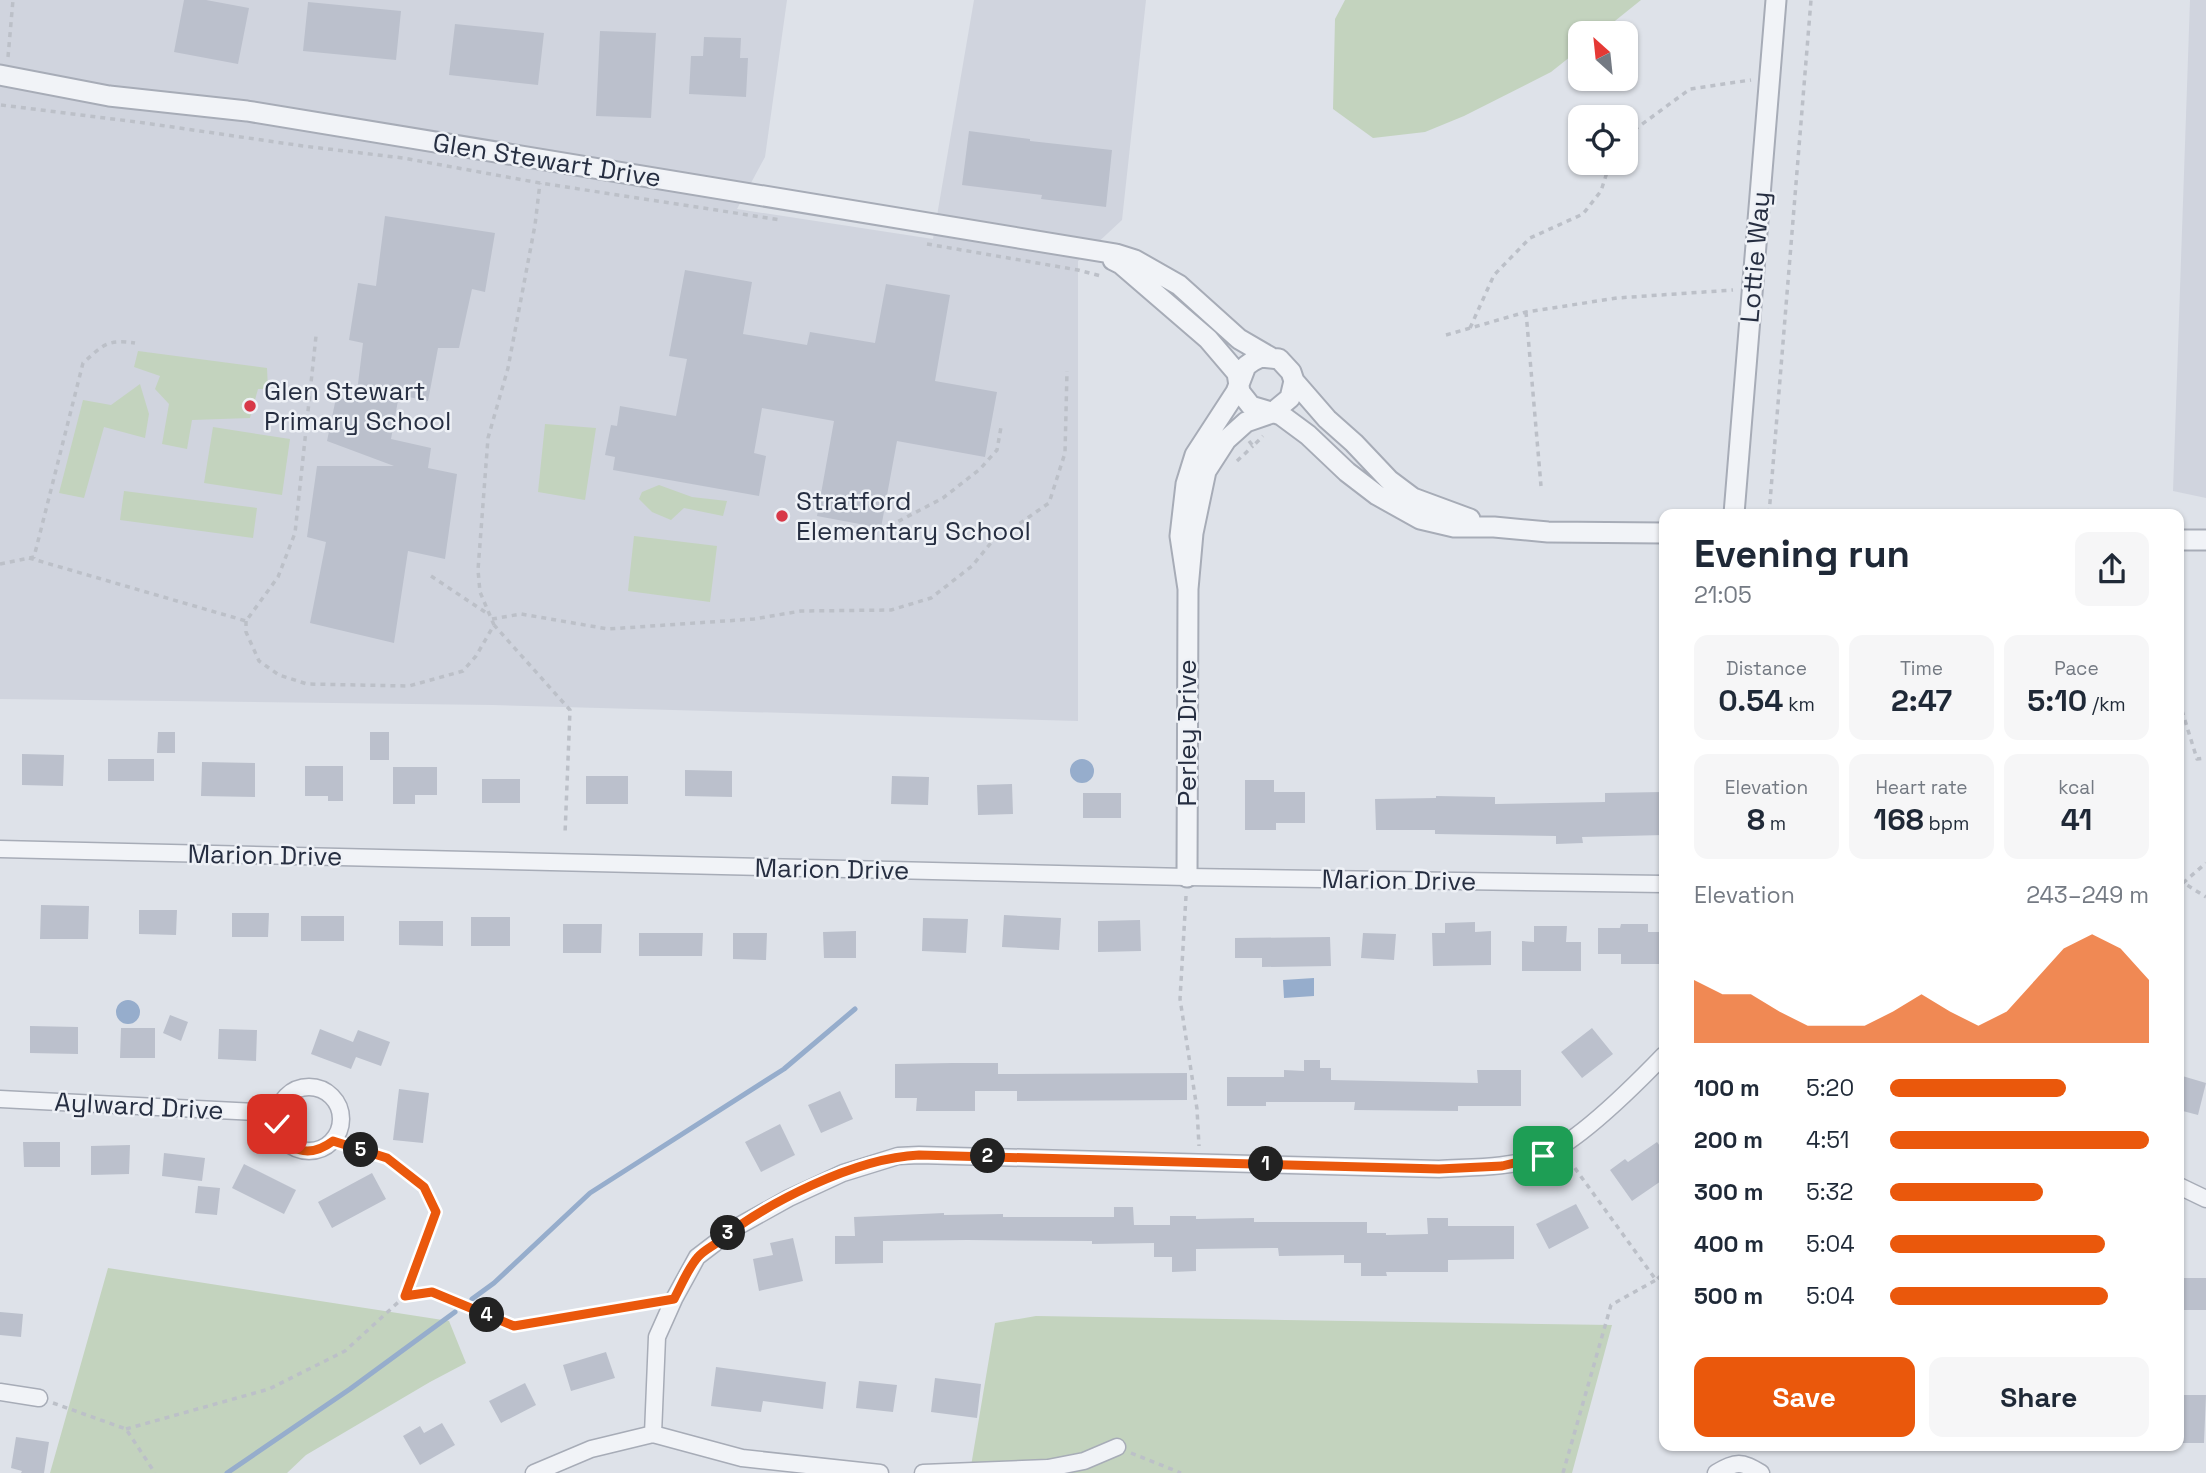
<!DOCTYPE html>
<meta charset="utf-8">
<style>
:root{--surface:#fff;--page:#f6f6f7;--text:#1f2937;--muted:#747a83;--accent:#ea580c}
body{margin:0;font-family:"Space Grotesk",sans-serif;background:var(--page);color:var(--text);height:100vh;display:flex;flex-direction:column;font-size:26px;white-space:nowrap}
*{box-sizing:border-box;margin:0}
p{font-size:23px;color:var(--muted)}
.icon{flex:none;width:38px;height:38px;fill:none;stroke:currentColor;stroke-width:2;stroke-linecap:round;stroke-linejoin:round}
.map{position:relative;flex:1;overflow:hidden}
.panel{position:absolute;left:1659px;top:509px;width:525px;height:942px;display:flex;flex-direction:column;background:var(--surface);border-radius:14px;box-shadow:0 2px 5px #0004}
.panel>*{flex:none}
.needle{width:46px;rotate:333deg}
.buttons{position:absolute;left:1568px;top:21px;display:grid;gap:14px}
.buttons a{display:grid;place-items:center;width:70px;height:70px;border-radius:14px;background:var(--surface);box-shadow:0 2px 5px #0004;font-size:35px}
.pin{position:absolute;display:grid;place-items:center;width:60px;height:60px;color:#fff;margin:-30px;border-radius:14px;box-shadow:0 4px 10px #0006}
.km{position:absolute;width:35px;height:35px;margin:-18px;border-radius:50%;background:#222;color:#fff;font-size:19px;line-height:35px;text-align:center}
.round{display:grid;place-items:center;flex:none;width:74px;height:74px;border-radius:14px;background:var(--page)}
.overview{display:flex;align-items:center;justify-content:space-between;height:119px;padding:0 35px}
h1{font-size:38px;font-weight:700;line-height:52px}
.stats{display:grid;grid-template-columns:repeat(3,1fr);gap:10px;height:119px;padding:7px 35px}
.stats div{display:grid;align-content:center;border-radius:14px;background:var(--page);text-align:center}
.stats b{font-size:30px;font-weight:700}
.stats small{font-size:19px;font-weight:400}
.stats p{font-size:19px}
.chart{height:196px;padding:14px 35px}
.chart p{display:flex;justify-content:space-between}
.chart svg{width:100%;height:126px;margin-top:7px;fill:var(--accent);opacity:.7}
.action{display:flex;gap:14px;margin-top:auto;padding:14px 35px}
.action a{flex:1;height:80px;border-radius:14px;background:var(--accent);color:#fff;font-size:28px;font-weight:700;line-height:80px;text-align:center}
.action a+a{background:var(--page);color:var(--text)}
ul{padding:0 35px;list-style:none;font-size:23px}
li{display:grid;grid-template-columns:112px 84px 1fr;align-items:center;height:52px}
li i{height:18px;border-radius:9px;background:var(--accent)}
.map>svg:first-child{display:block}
</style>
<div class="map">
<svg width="2206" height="1473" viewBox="0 0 2206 1473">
<rect width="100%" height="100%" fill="#dee2e9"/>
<path fill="#d0d4de" d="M 0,0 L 787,0 L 765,157 L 737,209 L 933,239 L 974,0 L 1146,0 L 1122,220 L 1078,261 L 1078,721 L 493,705 L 0,699 Z
M 2190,0 L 2206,0 L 2206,498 L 2173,491 Z"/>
<path fill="#c3d3be" d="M 1345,0 L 1641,0 L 1600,33 L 1580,33 L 1580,49 L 1551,72 L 1464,116 L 1425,132 L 1373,138 L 1333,109 L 1335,19 Z
M 138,351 L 267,368 L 268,389 L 258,389 L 250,418 L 192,420 L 187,449 L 162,444 L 169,404 L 155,389 L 160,376 L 134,367 Z
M 140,384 L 149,414 L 145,438 L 104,427 L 84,498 L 59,493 L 83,400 L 111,405 Z
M 545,424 L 596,428 L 585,500 L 538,492 Z
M 213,427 L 290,439 L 282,495 L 204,483 Z
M 659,485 L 692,497 L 727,501 L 723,516 L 684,508 L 671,520 L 652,512 L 639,499 L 642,492 Z
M 124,491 L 257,508 L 253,538 L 120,520 Z
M 634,536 L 717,546 L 710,602 L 628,591 Z
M 108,1268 L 449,1321 L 466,1363 L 430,1382 L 306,1455 L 287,1473 L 50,1473 Z
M 1036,1316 L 1612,1325 L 1572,1473 L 976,1473 L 971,1466 L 995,1323 Z"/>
<path fill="#96adcc" d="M1070 771a12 12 0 1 1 24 0a12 12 0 1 1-24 0Z
M 1314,978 L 1314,996 L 1284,998 L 1283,980 Z
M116 1012a12 12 0 1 1 24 0a12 12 0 1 1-24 0Z"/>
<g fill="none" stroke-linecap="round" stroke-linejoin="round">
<path stroke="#96adcc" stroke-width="5" d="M 472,1299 L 494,1283 L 590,1193 L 784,1069 L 855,1009
M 227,1473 L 350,1389 L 455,1312"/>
</g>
<path fill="#bbc0cc" d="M 184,0 L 206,0 L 249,8 L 238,64 L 174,52 Z
M 308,2 L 401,11 L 396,60 L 303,51 Z
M 455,24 L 544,33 L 538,85 L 449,75 Z
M 600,31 L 656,33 L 651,118 L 596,116 Z
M 704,37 L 741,38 L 740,58 L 748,58 L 746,97 L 689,94 L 691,56 L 703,56 Z
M 969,131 L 1030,139 L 1030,141 L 1112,150 L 1106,207 L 1041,199 L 1042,195 L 962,185 Z
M 385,216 L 495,233 L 485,292 L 472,289 L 459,348 L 438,348 L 428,401 L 399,395 L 391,439 L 431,448 L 428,468 L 457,474 L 445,559 L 408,551 L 394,643 L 310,623 L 326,542 L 307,537 L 317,466 L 394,466 L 327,441 L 336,398 L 356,400 L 363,343 L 349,340 L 358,283 L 376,286 Z
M 685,270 L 752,282 L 743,334 L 807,345 L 810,332 L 875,343 L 886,284 L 950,295 L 935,381 L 997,392 L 985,457 L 897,441 L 881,528 L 817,516 L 834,421 L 762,408 L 754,453 L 766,456 L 759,496 L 613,470 L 615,457 L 605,455 L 611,425 L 617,426 L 620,406 L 676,416 L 687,359 L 669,356 Z
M 158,732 L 175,732 L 175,753 L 157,753 Z
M 370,732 L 389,732 L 389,760 L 370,760 Z
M 22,754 L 64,755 L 63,786 L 22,785 Z
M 108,759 L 154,759 L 154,781 L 108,781 Z
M 202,762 L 255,763 L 255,797 L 201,796 Z
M 305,766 L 343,766 L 343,801 L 328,801 L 328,796 L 305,796 Z
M 393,767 L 437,767 L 437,795 L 415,795 L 415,804 L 393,804 Z
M 685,770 L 732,771 L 732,797 L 685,796 Z
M 586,776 L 628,776 L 628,804 L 586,804 Z
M 892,776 L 929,777 L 928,805 L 891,804 Z
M 482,779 L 520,779 L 520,803 L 482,803 Z
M 1245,780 L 1274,780 L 1274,792 L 1305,792 L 1305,823 L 1276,823 L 1276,830 L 1245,830 Z
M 1012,784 L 1013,814 L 978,815 L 977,785 Z
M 1662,792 L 1664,835 L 1582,837 L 1583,843 L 1556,844 L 1556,836 L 1435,834 L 1435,830 L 1376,830 L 1375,799 L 1436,798 L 1436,796 L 1495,797 L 1495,804 L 1605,802 L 1605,793 Z
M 1083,793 L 1121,793 L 1121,818 L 1083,818 Z
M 41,905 L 89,906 L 88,939 L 40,939 Z
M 139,910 L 177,910 L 176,935 L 139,934 Z
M 232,913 L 269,913 L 268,937 L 232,937 Z
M 1004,915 L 1061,918 L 1059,950 L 1002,947 Z
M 301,916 L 344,916 L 344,941 L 301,941 Z
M 471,917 L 510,917 L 510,946 L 471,946 Z
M 923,918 L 968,919 L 966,953 L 922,951 Z
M 1140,920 L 1141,951 L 1098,952 L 1098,921 Z
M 399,921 L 443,921 L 443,946 L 399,945 Z
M 1475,922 L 1475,932 L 1491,931 L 1491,965 L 1433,966 L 1432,933 L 1445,933 L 1445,923 Z
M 563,924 L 602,924 L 601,953 L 563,953 Z
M 1621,924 L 1648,924 L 1648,932 L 1662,932 L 1662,964 L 1621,964 L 1621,954 L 1598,954 L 1598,928 L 1620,928 Z
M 1534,926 L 1567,926 L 1566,942 L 1581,942 L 1581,971 L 1522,971 L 1522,941 L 1534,942 Z
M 856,931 L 856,958 L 824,958 L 823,932 Z
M 639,933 L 703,933 L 702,956 L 639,956 Z
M 733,933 L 767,933 L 766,960 L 733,959 Z
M 1363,933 L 1396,934 L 1394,960 L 1361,958 Z
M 1330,937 L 1331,966 L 1262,967 L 1262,958 L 1235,958 L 1235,938 Z
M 170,1015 L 188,1022 L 181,1041 L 163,1033 Z
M 30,1026 L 78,1027 L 78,1054 L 30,1053 Z
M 121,1028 L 155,1028 L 155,1058 L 120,1058 Z
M 1592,1028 L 1613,1054 L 1582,1078 L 1561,1052 Z
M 219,1029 L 257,1030 L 256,1061 L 218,1059 Z
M 320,1029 L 353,1042 L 358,1030 L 390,1042 L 381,1066 L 356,1057 L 351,1069 L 311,1054 Z
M 1304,1060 L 1320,1060 L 1320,1068 L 1331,1068 L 1331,1080 L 1478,1083 L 1477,1070 L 1521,1070 L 1521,1106 L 1458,1106 L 1458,1111 L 1354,1110 L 1355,1102 L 1266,1102 L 1266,1106 L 1227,1106 L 1227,1077 L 1284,1077 L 1284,1070 L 1304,1071 Z
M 952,1063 L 998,1063 L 998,1074 L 1187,1073 L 1187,1100 L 1017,1101 L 1017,1091 L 975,1091 L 975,1111 L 916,1111 L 917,1098 L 895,1098 L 895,1064 Z
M 2179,1075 L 2206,1083 L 2198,1115 L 2179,1110 Z
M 399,1089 L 429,1093 L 423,1143 L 393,1140 Z
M 840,1091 L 853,1119 L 821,1133 L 808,1105 Z
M 780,1124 L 795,1155 L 761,1172 L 745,1142 Z
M 23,1142 L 60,1142 L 60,1167 L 24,1167 Z
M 1657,1142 L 1664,1152 L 1664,1179 L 1632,1201 L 1610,1170 L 1625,1159 L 1628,1162 Z
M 130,1145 L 129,1174 L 91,1175 L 91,1146 Z
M 164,1153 L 205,1158 L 202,1181 L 162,1176 Z
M 244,1164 L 296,1190 L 284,1214 L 232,1188 Z
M 372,1173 L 386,1199 L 332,1228 L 318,1202 Z
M 198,1186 L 220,1188 L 217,1215 L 195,1213 Z
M 1576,1204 L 1589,1228 L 1549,1249 L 1536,1224 Z
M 1114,1207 L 1133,1207 L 1134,1225 L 1170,1225 L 1170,1216 L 1196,1216 L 1196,1219 L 1254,1218 L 1254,1222 L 1367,1222 L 1367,1233 L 1386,1233 L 1386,1235 L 1428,1234 L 1427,1218 L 1448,1218 L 1448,1226 L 1514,1226 L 1514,1259 L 1448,1260 L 1448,1272 L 1386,1272 L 1387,1276 L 1361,1276 L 1361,1263 L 1344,1263 L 1344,1255 L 1279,1256 L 1278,1248 L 1196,1249 L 1196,1271 L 1172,1272 L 1172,1257 L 1154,1257 L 1154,1243 L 1092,1244 L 1092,1241 L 967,1240 L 883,1241 L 883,1263 L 835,1264 L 835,1236 L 855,1236 L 854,1217 L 944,1213 L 944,1215 L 1003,1214 L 1003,1217 L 1114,1217 Z
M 793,1238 L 803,1281 L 759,1291 L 753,1259 L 773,1255 L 770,1243 Z
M 2179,1278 L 2206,1278 L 2206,1310 L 2179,1310 Z
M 0,1312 L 23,1314 L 21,1337 L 0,1335 Z
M 606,1352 L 615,1378 L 571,1391 L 563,1365 Z
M 716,1367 L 826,1382 L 823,1409 L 763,1401 L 761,1412 L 711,1406 Z
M 935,1378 L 981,1384 L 977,1418 L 931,1412 Z
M 859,1381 L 897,1385 L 893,1412 L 856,1408 Z
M 525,1383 L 536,1405 L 501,1423 L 489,1401 Z
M 2180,1395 L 2206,1395 L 2204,1443 L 2180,1443 Z
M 442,1423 L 455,1445 L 420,1465 L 403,1436 L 420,1426 L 424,1433 Z
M 16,1437 L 49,1442 L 44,1473 L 21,1473 L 22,1471 L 11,1468 Z"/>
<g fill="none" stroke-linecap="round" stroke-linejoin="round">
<defs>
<path id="minor" d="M 0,849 L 1187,877 L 1664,884
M277 1119a32 32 0 1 1 64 0a32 32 0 1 1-64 0Z
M 0,1099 L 278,1113
M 2179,1186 L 2206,1199
M 0,1392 L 39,1398
M 653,1434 L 657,1337 L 674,1299 L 697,1257 L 735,1228 L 789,1198 L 843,1173 L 898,1156 L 919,1155 L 1439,1169 C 1474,1167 1508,1168 1540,1157 C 1577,1144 1636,1084 1664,1055
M 534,1473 L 591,1449 L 653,1434 L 742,1458 L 880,1473
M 923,1473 L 1048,1468 L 1084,1461 L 1117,1447
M 1716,1473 C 1737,1461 1741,1461 1761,1473"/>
<path id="tertiary" d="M 0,75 L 109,96 L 247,111 L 1116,254 L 1135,260 L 1179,285 L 1239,339 L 1270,357
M 1113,260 L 1121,264 L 1208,339 L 1237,373 L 1240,392 L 1251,406 L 1281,415 L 1308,435 L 1347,472 L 1377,495 L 1420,519 L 1454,527 L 1494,527 L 1548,532 L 1664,533
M 1294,381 L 1327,419 L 1354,443 L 1389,480 L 1413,498 L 1470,519
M 1734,514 L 1776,0
M 2179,540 L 2206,540
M 1187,877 L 1188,589 L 1193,533 L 1206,471 L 1226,440 L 1246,422 L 1272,413 L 1290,398 L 1294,381 L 1291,372 L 1279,359 L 1261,357 L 1253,361 L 1246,366 L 1236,392 L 1195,455 L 1186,484 L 1180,536 L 1188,589"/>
</defs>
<use href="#minor" stroke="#a7acb7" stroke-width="19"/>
<use href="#tertiary" stroke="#a7acb7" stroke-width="23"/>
<path stroke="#bcc0c8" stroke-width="3.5" stroke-dasharray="5 5" stroke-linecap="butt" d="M 8,57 L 13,0
M 1,105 L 145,123 L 303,146 L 403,158 L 540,183 L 781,220
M 1626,136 L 1690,89 L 1751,80
M 927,244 L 1078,270 L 1101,276
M 1526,312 L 1541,486
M 1470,328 L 1494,275 L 1530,238 L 1583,214 L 1601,191 L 1610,163
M 1446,335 L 1526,312 L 1617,298 L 1733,290
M 1249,441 L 1253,446 L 1263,436
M 1237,461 L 1253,446
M 1769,514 L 1811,0
M 851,534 L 878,532 L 943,498 L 980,469 L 997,450 L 1001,427
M 29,558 L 246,621 L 278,577 L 295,533 L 316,336
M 0,564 L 34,557 L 83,363 C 103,345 107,339 135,343
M 431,576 L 488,614
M 492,619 L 521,614 L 608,629 L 754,619 L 801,611 L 891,610 L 931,598 L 972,566 L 990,544 L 1049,503 L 1065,453 L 1067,371
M 246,621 L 246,632 L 259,661 L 279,675 L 307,684 L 409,686 L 463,671 L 476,656 L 494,625 L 570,710 L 565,834
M 494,625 L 480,592 L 478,570 L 488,438 L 508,368 L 535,225 L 540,183
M 2179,701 L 2197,759 L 2206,758
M 2179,880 L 2206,897
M 2183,883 L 2206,863
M 1186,896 L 1180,999 L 1197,1109 L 1199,1146
M 1569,1160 L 1656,1280 L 1664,1273
M 405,1296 L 432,1292 L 514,1326 L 653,1303
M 53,1403 L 126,1429 L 155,1473
M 126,1429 L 269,1389 L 345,1351 L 405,1296 L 436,1212 L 424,1187 L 387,1158 L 333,1141
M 1131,1453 L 1181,1473
M 1563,1473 L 1611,1305 L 1656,1280"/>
<use href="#minor" stroke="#f1f3f7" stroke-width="16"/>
<use href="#tertiary" stroke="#f1f3f7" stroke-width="19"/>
</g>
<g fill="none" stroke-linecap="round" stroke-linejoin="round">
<defs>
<path id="route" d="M 277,1124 C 286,1152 309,1159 333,1141 L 387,1158 L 424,1187 L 436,1212 L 405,1296 L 432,1292 L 514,1326 L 674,1299 C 681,1286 688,1268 698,1257 C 702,1252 709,1248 715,1244 C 765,1203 855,1158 919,1155 L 1439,1169 L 1502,1166 L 1543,1156"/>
</defs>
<use href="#route" stroke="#fff" stroke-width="14"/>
<use href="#route" stroke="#ea580c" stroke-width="9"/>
</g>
<g fill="#d83848" stroke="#eef1f6" stroke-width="2.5">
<circle cx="250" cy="406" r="7"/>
<circle cx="782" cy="516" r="7"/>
</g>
<g text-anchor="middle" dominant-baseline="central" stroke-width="5" stroke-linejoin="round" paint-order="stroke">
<g font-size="26" fill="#262e41" stroke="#eef1f6">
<text transform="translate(547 160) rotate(9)">Glen Stewart Drive</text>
<text transform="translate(1755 257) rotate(-85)">Lottie Way</text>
<text transform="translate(1187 733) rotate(-90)">Perley Drive</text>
<text transform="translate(265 855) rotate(1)">Marion Drive</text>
<text transform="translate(832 869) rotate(1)">Marion Drive</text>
<text transform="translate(1399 880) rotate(1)">Marion Drive</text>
<text transform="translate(139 1106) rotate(3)">Aylward Drive</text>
</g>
<g font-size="26" fill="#262e41" stroke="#eef1f6" text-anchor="start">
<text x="264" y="391">Glen Stewart<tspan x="264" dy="30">Primary School</tspan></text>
<text x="796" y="501">Stratford<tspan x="796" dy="30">Elementary School</tspan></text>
</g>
</g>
</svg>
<div class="buttons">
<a><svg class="needle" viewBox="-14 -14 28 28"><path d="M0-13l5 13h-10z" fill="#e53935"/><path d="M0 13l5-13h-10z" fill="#747a83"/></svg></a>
<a><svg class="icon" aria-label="locate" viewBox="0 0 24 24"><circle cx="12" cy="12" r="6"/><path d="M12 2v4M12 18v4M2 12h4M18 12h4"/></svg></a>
</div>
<div class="pin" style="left:1543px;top:1156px;background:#1e9e55"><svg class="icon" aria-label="arrive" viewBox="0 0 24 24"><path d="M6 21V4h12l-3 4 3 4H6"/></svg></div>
<div class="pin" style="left:277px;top:1124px;background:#d93025"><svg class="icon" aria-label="check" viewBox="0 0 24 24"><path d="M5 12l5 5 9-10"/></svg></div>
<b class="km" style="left:1266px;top:1164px">1</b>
<b class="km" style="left:988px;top:1156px">2</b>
<b class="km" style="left:728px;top:1233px">3</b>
<b class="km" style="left:487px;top:1315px">4</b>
<b class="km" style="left:361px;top:1150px">5</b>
<section class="panel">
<div class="overview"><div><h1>Evening run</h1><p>21:05</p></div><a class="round"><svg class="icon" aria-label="share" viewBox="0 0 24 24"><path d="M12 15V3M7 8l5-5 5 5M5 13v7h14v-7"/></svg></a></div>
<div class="stats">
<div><p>Distance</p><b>0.54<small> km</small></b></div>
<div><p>Time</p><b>2:47</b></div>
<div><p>Pace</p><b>5:10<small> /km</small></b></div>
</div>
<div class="stats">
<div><p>Elevation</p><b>8<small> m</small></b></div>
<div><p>Heart rate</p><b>168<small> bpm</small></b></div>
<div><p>kcal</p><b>41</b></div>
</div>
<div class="chart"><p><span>Elevation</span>243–249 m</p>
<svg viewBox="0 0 160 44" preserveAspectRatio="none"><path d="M0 44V22L10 27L20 27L30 33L40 38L50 38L60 38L70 33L80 27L90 33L100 38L110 33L120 22L130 11L140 6L150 11L160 22V44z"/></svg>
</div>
<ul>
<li><b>100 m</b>5:20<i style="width:68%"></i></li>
<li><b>200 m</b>4:51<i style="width:100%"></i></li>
<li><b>300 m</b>5:32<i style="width:59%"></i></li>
<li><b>400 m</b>5:04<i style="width:83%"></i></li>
<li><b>500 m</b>5:04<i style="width:84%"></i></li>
</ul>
<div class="action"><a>Save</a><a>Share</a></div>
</section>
</div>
